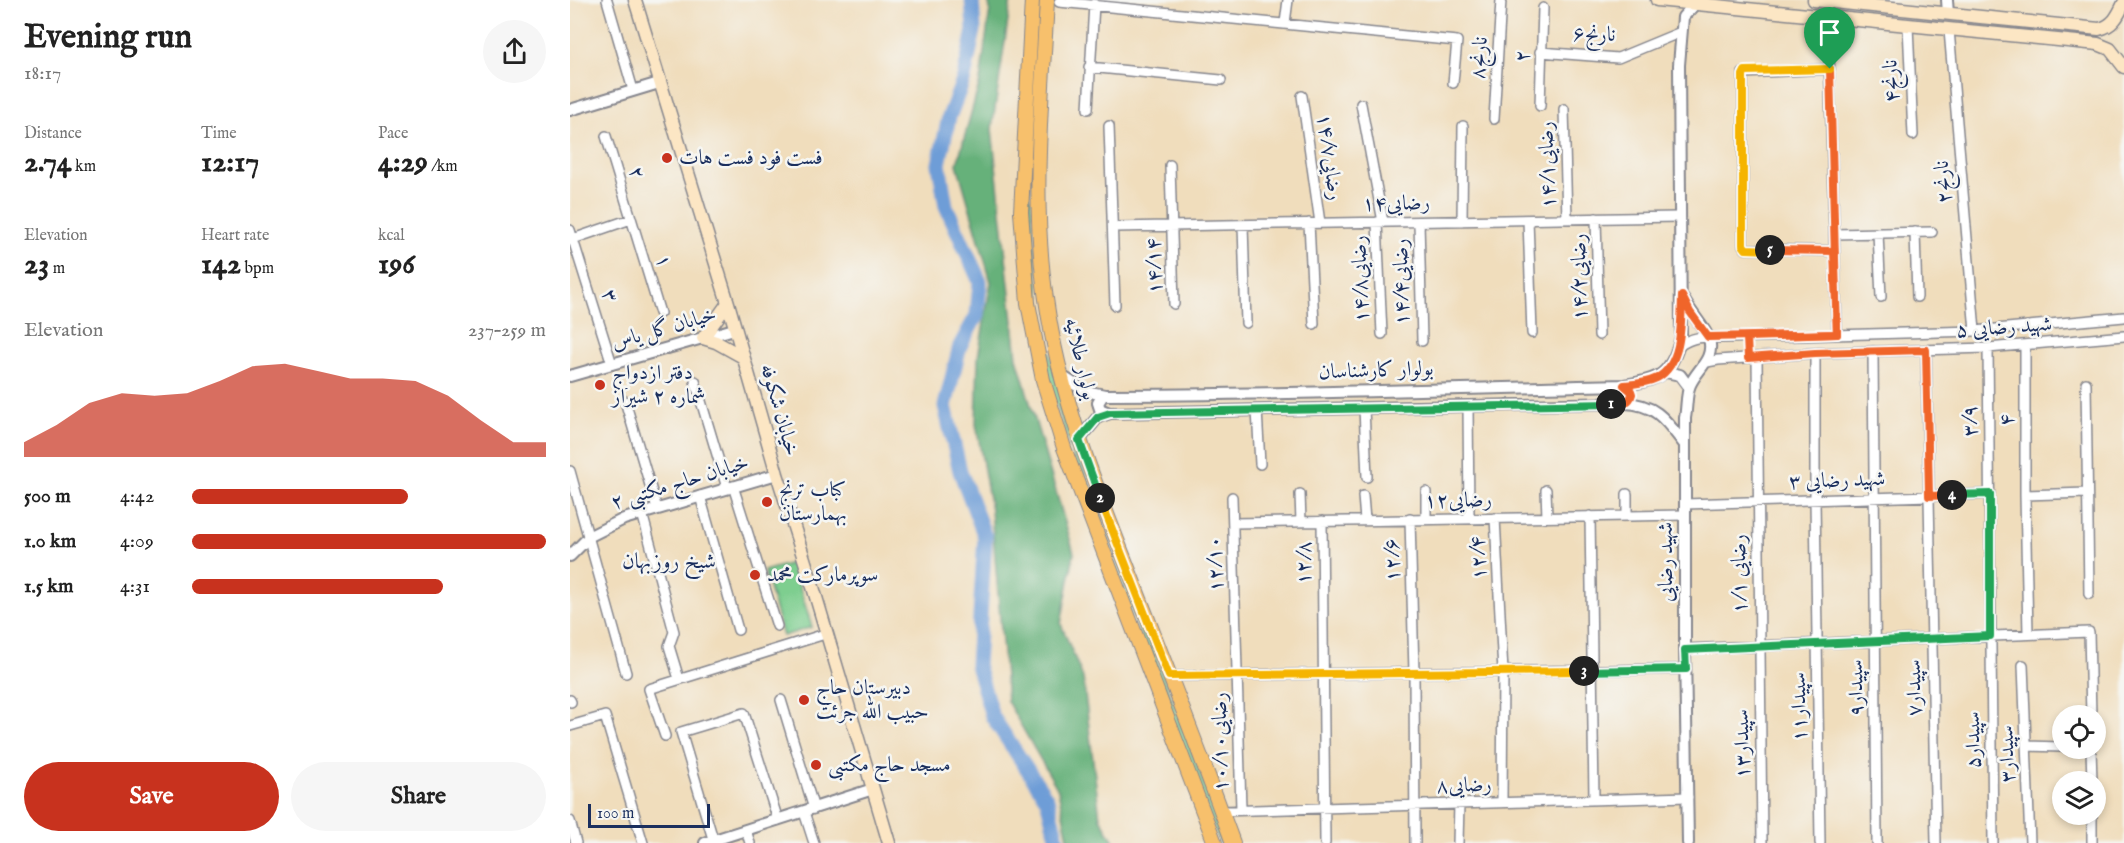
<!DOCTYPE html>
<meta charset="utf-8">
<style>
:root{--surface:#fff;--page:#f6f6f6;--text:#222;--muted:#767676;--accent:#c8321e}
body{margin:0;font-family:"IM FELL English",Amiri,serif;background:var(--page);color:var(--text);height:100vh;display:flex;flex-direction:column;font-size:22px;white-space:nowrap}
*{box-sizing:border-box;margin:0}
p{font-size:20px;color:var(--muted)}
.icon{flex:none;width:33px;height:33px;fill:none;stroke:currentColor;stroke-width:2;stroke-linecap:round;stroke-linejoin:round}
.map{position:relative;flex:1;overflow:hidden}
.side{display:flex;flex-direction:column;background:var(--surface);width:570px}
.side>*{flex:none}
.buttons{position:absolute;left:1482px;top:705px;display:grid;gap:12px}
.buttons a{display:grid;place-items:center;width:54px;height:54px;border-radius:50%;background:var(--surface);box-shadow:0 3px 9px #0003;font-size:30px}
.scale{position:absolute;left:18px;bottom:15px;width:122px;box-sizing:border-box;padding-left:6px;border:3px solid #1b2f5e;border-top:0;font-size:16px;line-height:21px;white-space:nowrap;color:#1b2f5e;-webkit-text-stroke:4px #f6f6f2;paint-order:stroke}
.pin{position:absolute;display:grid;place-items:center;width:51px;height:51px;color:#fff;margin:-62px -26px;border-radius:50% 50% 50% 0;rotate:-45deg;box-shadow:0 0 6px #0007}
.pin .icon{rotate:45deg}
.km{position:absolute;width:30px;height:30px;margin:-15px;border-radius:50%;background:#222;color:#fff;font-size:16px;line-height:30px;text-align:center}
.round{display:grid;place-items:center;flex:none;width:63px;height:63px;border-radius:32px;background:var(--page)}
.overview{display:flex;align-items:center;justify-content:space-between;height:102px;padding:0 24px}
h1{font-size:33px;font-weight:700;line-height:45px}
.figures{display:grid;grid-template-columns:repeat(3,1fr);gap:9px;height:102px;padding:6px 24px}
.figures div{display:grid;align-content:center}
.figures b{font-size:30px;font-weight:700}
.figures small{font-size:16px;font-weight:400}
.figures p{font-size:16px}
.chart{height:168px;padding:12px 24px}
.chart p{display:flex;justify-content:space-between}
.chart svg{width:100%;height:108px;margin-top:6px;fill:var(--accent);opacity:.7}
.action{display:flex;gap:12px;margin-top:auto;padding:12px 24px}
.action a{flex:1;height:69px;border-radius:36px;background:var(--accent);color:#fff;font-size:24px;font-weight:700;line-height:69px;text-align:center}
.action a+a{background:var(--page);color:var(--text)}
ul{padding:0 24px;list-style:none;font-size:20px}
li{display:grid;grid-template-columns:96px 72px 1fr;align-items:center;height:45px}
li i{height:15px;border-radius:8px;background:var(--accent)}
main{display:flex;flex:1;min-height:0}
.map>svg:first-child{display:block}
</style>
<main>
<section class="side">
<div class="overview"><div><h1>Evening run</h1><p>18:17</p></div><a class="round"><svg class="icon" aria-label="share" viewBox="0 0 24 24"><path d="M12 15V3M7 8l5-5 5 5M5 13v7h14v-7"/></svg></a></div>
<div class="figures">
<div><p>Distance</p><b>2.74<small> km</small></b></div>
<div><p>Time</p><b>12:17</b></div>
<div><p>Pace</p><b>4:29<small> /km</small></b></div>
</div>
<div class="figures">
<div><p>Elevation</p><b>23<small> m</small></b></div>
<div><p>Heart rate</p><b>142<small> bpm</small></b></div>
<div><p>kcal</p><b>196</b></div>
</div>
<div class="chart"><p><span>Elevation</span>237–259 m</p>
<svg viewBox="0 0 160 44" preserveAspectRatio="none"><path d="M0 44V38L10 31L20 22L30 18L40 19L50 18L60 13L70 7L80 6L90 9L100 12L110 12L120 13L130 19L140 29L150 38L160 38V44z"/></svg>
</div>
<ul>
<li><b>500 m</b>4:42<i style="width:61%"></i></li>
<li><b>1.0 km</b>4:09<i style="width:100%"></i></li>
<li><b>1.5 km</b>4:31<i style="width:71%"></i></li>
</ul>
<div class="action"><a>Save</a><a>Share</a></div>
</section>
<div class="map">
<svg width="1554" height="843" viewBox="0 0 1554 843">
<rect width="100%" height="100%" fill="#f6f6f2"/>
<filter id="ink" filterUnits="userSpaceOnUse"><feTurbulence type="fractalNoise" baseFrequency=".0167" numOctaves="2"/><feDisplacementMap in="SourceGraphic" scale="12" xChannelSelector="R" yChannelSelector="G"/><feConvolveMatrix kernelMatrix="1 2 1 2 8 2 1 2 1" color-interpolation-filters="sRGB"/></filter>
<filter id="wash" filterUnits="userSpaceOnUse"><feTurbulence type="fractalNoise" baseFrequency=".008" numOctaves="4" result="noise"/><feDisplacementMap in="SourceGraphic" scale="24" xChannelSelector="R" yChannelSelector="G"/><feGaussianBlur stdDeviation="1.35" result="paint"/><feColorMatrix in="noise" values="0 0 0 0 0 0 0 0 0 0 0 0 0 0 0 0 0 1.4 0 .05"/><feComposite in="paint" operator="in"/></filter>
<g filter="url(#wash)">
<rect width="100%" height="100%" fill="#f0ddbc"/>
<path fill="#7ece8f" stroke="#4c7e76" stroke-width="1.5" d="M 460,160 L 459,197 L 461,201 C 464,240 466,280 473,319 C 481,363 493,406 506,448 L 657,843 L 650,843 L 511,481 L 477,376 L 461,294 L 456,207 Z
M 222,563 L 242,627 L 213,636 L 194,571 Z"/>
<path fill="#66b17a" stroke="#40706c" stroke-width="1.5" d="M 418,0 L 441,0 L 422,129 L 447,358 L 504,553 L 491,624 L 513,678 L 530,818 L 545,843 L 499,843 L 488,790 L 437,701 L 421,510 L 406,424 L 408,357 L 421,282 L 387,164 L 410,81 L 420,9 Z"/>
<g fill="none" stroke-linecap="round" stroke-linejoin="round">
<path stroke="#6e9dd7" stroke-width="15" d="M 402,0 L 404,30 L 394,78 L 379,117 L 369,164 L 376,206 L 410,282 L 407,315 L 390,346 L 375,406 L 390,471 L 415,537 L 407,665 L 422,716 L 477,799 L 488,843"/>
</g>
</g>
<g filter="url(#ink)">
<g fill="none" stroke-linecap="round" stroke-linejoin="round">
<defs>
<path id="minor" d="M 37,0 L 63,90
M 489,2 L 887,41 L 883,83
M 1258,17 L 1267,334
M 715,23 L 718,0
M 1338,26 L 1343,135
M 1379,30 L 1405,331
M 970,52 L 1048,58 L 1111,32
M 519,67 L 651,80
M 1260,69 L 1173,73 L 1173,245 L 1176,249 L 1264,251
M 732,96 L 750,223
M 791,104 L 813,222
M 970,106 L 973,8
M 518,109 L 524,4
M 994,109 L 997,219
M 924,119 L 931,0
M 539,126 L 545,305
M 36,136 L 90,313
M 600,165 L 604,304
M 1026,218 L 1029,335
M 958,220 L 962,333
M 892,221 L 893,126
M 807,222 L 812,334
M 849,222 L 852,341
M 739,223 L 744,324
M 673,225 L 676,323
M 544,227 L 1109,217
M 0,230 L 42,364
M 1345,232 L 1347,297
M 1308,233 L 1311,297
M 1264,234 L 1362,232
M 0,240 L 61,219
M 1109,346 C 1125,335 1134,337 1153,338 L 1405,331 L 1554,317
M 1455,346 L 1455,495 L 1458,634
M 1418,348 L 1423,843
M 1356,350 L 1366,843
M 1303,351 L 1307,843
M 1245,353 L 1245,499 L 1250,843
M 1187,357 L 1192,843
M 1137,362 L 1148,360 L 1245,353 L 1418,348 L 1554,336
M 125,381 L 157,488
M 1516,383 L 1519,594
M 55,401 L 87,509
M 898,406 L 899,519
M 794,408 L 797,477
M 687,410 L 690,464
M 0,471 L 56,673
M 163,486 L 207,626
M 976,490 L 977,517
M 856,492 L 856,519
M 730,494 L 731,522
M 1455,495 L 1517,493
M 130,496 L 168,630
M 793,496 L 795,520
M 662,497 L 671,809
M 1115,504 L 1420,494
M 72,513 L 104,632 L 99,646 L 109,679
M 1020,516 L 1024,799
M 1057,516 L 1057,494
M 925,518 L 933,672 L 932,802
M 840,519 L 844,673 L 845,843
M 752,521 L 755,843
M 663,523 L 1115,515
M 1115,649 L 1519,632 L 1521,716
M 1453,665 L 1460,843
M 599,676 L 1116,669
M 0,700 L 1,702
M 211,700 L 244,809
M 0,726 L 35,716 L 73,843
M 95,736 L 79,689 L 255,634
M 1456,746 L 1492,747
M 1521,748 L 1522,782
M 651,811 L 1118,797
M 234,812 L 244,843
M 1522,814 L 1522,843
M 0,821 L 6,843
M 176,830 L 180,843
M 143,839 L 111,732 L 174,713 L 208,820
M 888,843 L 889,804"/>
<path id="tertiary" d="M 1377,0 L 1378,14
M 0,110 L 89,83
M 1114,300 C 1120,312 1135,328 1139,339 C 1145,359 1127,369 1120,385 C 1116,394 1117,408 1115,418 L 1115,649 L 1118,843
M 1096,372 L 1110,375 L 1119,387
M 490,375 L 515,391 L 535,395 C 708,395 881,389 1054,385 C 1090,380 1102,374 1111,337 L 1109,65 L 1113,17 L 1125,4
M 0,376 L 164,329
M 533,395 L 528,403 L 530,409 L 539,413
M 509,440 L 528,417 L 540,413 L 1055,403 C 1087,404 1097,422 1115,445
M 0,556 L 20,536 L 54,519 L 207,474
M 135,843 L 303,789"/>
<path id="secondary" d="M 65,0 L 158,303 L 207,474 L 243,587 L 319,843
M 1087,0 L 1528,44 L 1540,49 L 1554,67
M 1244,0 L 1529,29 C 1543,26 1548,16 1554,3
M 158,303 L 133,338 L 146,342 L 173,357"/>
<path id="primary" d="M 462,0 L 451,212 L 458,303 L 473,380 L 494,448 L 645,843
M 477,0 C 472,99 461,200 476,299 C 489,392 522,477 556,563 C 592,656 629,749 663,843"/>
</defs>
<use href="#minor" stroke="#86868d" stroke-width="12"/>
<use href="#tertiary" stroke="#86868d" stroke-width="14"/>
<use href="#secondary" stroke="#86868d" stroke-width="15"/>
<use href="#primary" stroke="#86868d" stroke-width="16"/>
<use href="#minor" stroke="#fff" stroke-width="9"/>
<use href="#tertiary" stroke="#fff" stroke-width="10"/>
<use href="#secondary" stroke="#fce6c4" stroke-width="12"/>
<use href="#primary" stroke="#f7c06c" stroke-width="14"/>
</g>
</g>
<g fill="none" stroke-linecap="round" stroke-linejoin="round" filter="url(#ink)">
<defs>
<path id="split-1" d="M 1041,404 C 1051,403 1059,405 1062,394 L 1061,391 L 1054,385 C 1065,384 1077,383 1087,378 C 1113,364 1111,322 1112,296 L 1120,312 L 1138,337 L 1267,334 L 1260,69"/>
<path id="split-2" d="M 530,498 L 509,440 L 528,417 L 540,413 L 1041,404"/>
<path id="split-3" d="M 530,498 L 599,676 L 1014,671"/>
<path id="split-4" d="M 1014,671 L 1116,669 L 1115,650 L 1420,636 L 1420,494 L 1382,495"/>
<path id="split-5" d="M 1200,250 L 1264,251 L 1267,334 L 1177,337 L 1178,358 L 1245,353 L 1356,350 L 1359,496 L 1382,495"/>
<path id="split-6" d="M 1200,250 L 1176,249 L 1173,245 L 1173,75 L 1175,71 L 1260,69"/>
</defs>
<use href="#split-1" stroke="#fff" stroke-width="12"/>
<use href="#split-2" stroke="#fff" stroke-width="12"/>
<use href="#split-3" stroke="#fff" stroke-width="12"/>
<use href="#split-4" stroke="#fff" stroke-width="12"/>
<use href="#split-5" stroke="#fff" stroke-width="12"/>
<use href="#split-6" stroke="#fff" stroke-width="12"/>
<use href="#split-1" stroke="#f0652b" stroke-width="8"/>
<use href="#split-2" stroke="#22a559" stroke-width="8"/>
<use href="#split-3" stroke="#f5b400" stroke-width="8"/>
<use href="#split-4" stroke="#22a559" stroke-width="8"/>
<use href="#split-5" stroke="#f0652b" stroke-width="8"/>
<use href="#split-6" stroke="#f5b400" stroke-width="8"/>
</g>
<g fill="#c8321e" stroke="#f6f6f2" stroke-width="2">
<circle cx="97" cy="158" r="6"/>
<circle cx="30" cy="385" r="6"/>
<circle cx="197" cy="502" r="6"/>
<circle cx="185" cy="575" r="6"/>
<circle cx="234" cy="700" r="6"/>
<circle cx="246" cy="765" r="6"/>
</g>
<g text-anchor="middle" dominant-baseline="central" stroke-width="5" stroke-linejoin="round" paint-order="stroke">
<g font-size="21" fill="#1b2f5e" stroke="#f6f6f2">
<text transform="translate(1024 35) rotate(1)">نارنج۶</text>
<text transform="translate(953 56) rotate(-89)">۲</text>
<text transform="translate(910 58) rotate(-86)">نارنج۸</text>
<text transform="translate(1322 81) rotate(-93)">نارنج۴</text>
<text transform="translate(759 157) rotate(82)">رضایی۱۴/۷</text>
<text transform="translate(978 165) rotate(-92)">۱۴/۱رضایی</text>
<text transform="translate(66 173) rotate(73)">۲</text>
<text transform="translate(1374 182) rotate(-95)">نارنج۲</text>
<text transform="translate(826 204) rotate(-1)">رضایی۱۴</text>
<text transform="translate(93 261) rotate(73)">۱</text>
<text transform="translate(585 266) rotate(-92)">۱۴/۱۴</text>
<text transform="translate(1010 277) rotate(-91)">رضایی۱۴/۲</text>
<text transform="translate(791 279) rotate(-92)">رضایی۱۴/۸</text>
<text transform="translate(832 282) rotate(-91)">رضایی۱۴/۴</text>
<text transform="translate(39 296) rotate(73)">۳</text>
<text transform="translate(1434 328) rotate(-4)">شهید رضایی ۵</text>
<text transform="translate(94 329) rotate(-16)">خیابان گل یاس</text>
<text transform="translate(510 359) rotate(77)">بولوار طلائیه</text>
<text transform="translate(806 371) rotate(-2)">بولوار کارشناسان</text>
<text transform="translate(209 410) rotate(74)">خیابان شکوفه</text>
<text transform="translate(1437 420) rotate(-90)">۴</text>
<text transform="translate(1401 421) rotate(-91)">۳/۹</text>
<text transform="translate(1267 481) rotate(-2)">شهید رضایی ۳</text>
<text transform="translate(110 483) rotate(-17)">خیابان حاج مکتبی ۲</text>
<text transform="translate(888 501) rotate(-1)">رضایی۱۲</text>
<text transform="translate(909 558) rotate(-93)">۱۲/۴</text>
<text transform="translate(823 560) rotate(-91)">۱۲/۶</text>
<text transform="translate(1096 562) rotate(-90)">شهید رضایی</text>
<text transform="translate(734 563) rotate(-90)">۱۲/۸</text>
<text transform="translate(646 564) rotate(-92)">۱۲/۱۰</text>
<text transform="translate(1170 574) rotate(-91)">رضایی ۱/۱</text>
<text transform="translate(1287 688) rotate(-91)">سپیدار۹</text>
<text transform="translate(1345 688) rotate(-91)">سپیدار۷</text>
<text transform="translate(1230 707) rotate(-91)">سپیدار۱۱</text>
<text transform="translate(1404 740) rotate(-91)">سپیدار۵</text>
<text transform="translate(651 742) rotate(-91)">رضایی۱۰/۱۰</text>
<text transform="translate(1173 744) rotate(-91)">سپیدار۱۳</text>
<text transform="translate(1438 754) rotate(-92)">سپیدار۳</text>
<text transform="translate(894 786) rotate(-2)">رضایی۸</text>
</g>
<g font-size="21" fill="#1b2f5e" stroke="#f6f6f2" text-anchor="start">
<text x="109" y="158">فست فود فست هات</text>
<text x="42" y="373">دفتر ازدواج<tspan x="42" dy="24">شماره ۲ شیراز</tspan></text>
<text x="209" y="490">کباب ترنج<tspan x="209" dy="24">بهمارستان</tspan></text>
<text x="197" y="575">سوپرمارکت محمد</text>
<text x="246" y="688">دبیرستان حاج<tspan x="246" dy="24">حبیب الله جرئت</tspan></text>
<text x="258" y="765">مسجد حاج مکتبی</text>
</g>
<g font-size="22" fill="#1b2f5e" stroke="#f6f6f2">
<text x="99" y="562">شیخ روزبهان</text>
</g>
</g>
</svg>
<div class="buttons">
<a><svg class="icon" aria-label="locate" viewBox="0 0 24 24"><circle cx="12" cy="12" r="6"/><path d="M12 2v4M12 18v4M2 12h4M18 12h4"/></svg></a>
<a><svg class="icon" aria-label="layers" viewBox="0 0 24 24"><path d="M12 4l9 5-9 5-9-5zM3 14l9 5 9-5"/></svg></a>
</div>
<div class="scale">100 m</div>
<div class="pin" style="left:1260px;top:69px;background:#1e9e55"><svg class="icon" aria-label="arrive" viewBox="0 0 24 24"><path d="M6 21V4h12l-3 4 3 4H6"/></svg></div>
<b class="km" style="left:1041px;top:404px">1</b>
<b class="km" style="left:530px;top:498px">2</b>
<b class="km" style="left:1014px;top:671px">3</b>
<b class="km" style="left:1382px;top:495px">4</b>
<b class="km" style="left:1200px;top:250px">5</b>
</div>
</main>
